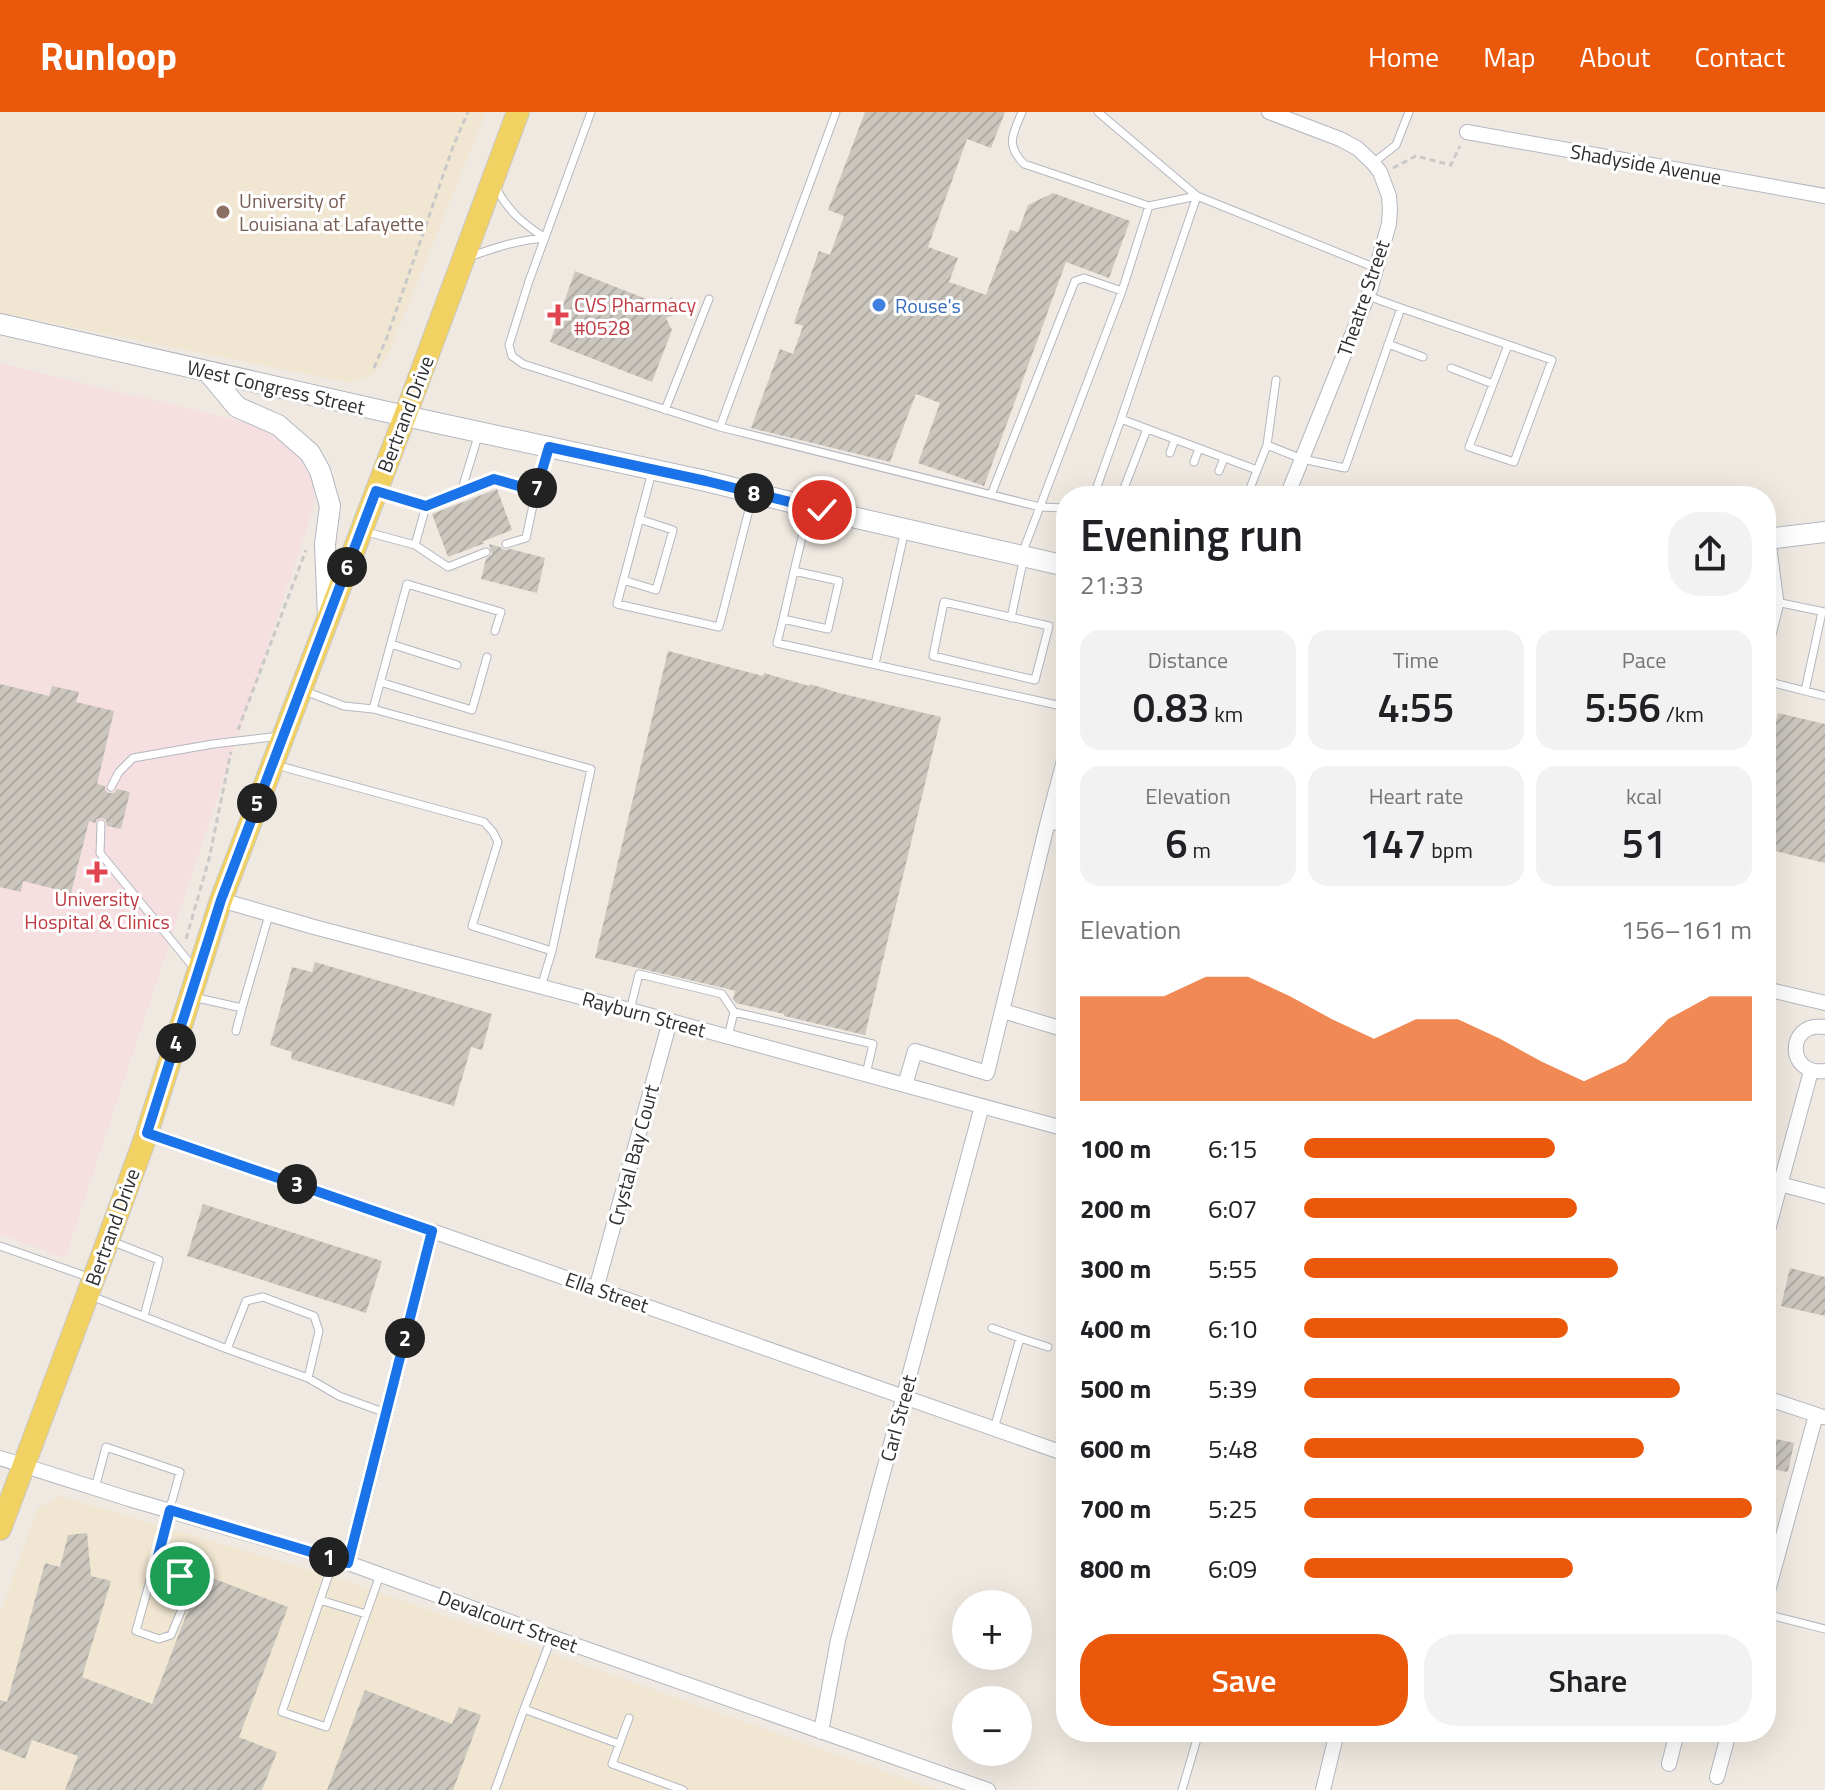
<!DOCTYPE html>
<meta charset="utf-8">
<style>
:root{--surface:#fff;--page:#f2f2f2;--text:#202124;--muted:#757577;--accent:#ea580c}
body{margin:0;font-family:"Titillium Web",sans-serif;background:var(--page);color:var(--text);height:100vh;display:flex;flex-direction:column;font-size:30px;white-space:nowrap}
*{box-sizing:border-box;margin:0}
p{font-size:26px;color:var(--muted)}
.icon{flex:none;width:44px;height:44px;fill:none;stroke:currentColor;stroke-width:2;stroke-linecap:round;stroke-linejoin:round}
.map{position:relative;flex:1;overflow:hidden}
.panel{position:absolute;left:1056px;top:374px;width:720px;height:1256px;display:flex;flex-direction:column;background:var(--surface);border-radius:32px;box-shadow:0 8px 32px #0002}
.panel>*{flex:none}
.tools{position:absolute;left:952px;top:1478px;display:grid;gap:16px}
.tools a{display:grid;place-items:center;width:80px;height:80px;border-radius:50%;background:var(--surface);box-shadow:0 8px 32px #0002;font-size:40px}
.pin{position:absolute;display:grid;place-items:center;width:68px;height:68px;color:#fff;margin:-34px;border:4px solid #fff;border-radius:50%;box-shadow:0 2px 8px #0007}
.km{position:absolute;width:40px;height:40px;margin:-20px;border-radius:50%;background:#222;color:#fff;font-size:22px;line-height:40px;text-align:center}
.round{display:grid;place-items:center;flex:none;width:84px;height:84px;border-radius:32px;background:var(--page)}
.overview{display:flex;align-items:center;justify-content:space-between;height:136px;padding:0 24px}
h1{font-size:44px;font-weight:600;line-height:60px}
.stats{display:grid;grid-template-columns:repeat(3,1fr);gap:12px;height:136px;padding:8px 24px}
.stats div{display:grid;align-content:center;border-radius:20px;background:var(--page);text-align:center}
.stats b{font-size:40px;font-weight:600}
.stats small{font-size:22px;font-weight:400}
.stats p{font-size:22px}
.chart{height:224px;padding:16px 24px}
.chart p{display:flex;justify-content:space-between}
.chart svg{width:100%;height:144px;margin-top:8px;fill:var(--accent);opacity:.7}
.primary-button{display:flex;gap:16px;margin-top:auto;padding:16px 24px}
.primary-button a{flex:1;height:92px;border-radius:32px;background:var(--accent);color:#fff;font-size:32px;font-weight:600;line-height:92px;text-align:center}
.primary-button a+a{background:var(--page);color:var(--text)}
ul{padding:0 24px;list-style:none;font-size:26px}
li{display:grid;grid-template-columns:128px 96px 1fr;align-items:center;height:60px}
li i{height:20px;border-radius:10px;background:var(--accent)}
header{display:flex;align-items:center;gap:48px;box-sizing:border-box;height:112px;padding:0 40px;background:var(--accent);color:#fff}
header strong{font-size:38px}
nav{display:flex;gap:44px;margin-inline-start:auto;font-size:28px}
.map>svg:first-child{display:block}
</style>
<header>
<strong>Runloop</strong>
<nav><a>Home</a><a>Map</a><a>About</a><a>Contact</a></nav>
</header>
<div class="map">
<svg width="1825" height="1678" viewBox="0 0 1825 1678">
<defs>
<pattern id="building-hatch" width="6" height="6" patternUnits="userSpaceOnUse" patternTransform="scale(2)"><rect width="6" height="6" fill="#cbc7bf"/><path d="M-1 1l2-2M0 6l6-6M5 7l2-2" fill="none" stroke="#afaba4"/></pattern>
</defs>
<rect width="100%" height="100%" fill="#efe9e1"/>
<path fill="#f0e6d1" d="M 0,0 L 486,0 L 388,243 L 374,262 L 351,271 L 0,201 Z
M 60,1384 L 347,1469 L 936,1678 L 0,1678 L 0,1502 L 37,1397 Z"/>
<path fill="#f5dfe0" d="M 0,251 L 259,314 L 284,329 L 304,350 L 315,373 L 313,398 L 65,1146 L 0,1122 Z"/>
<path fill="url(#building-hatch)" d="M 865,0 L 1005,0 L 991,36 L 967,27 L 928,135 L 958,146 L 949,170 L 986,183 L 1010,118 L 1018,120 L 1028,93 L 1053,81 L 1130,109 L 1109,166 L 1066,150 L 984,374 L 918,351 L 940,291 L 916,282 L 890,350 L 751,316 L 780,237 L 793,242 L 803,214 L 794,211 L 819,139 L 830,143 L 844,104 L 828,98 Z
M 575,159 L 659,192 L 672,185 L 680,200 L 666,206 L 672,218 L 652,270 L 550,230 Z
M 497,377 L 512,418 L 481,430 L 485,431 L 448,445 L 432,402 Z
M 489,432 L 500,435 L 504,438 L 511,437 L 545,446 L 537,481 L 481,467 L 486,447 L 492,442 Z
M 668,539 L 763,564 L 764,561 L 809,574 L 810,572 L 839,581 L 941,605 L 865,923 L 784,904 L 784,902 L 736,891 L 733,887 L 735,879 L 724,876 L 595,846 Z
M 0,572 L 49,584 L 52,574 L 79,580 L 76,590 L 114,599 L 97,672 L 105,674 L 105,678 L 109,681 L 114,681 L 117,677 L 130,680 L 121,717 L 107,714 L 106,708 L 102,706 L 97,707 L 95,711 L 89,709 L 71,781 L 23,769 L 21,780 L 0,775 Z
M 1778,601 L 1825,612 L 1825,751 L 1766,737 L 1766,681 L 1774,648 L 1767,646 Z
M 315,850 L 492,902 L 482,938 L 471,935 L 454,994 L 291,947 L 292,940 L 270,933 L 292,855 L 312,860 Z
M 203,1092 L 382,1149 L 366,1201 L 187,1144 Z
M 1790,1156 L 1825,1165 L 1825,1204 L 1781,1194 Z
M 1766,1325 L 1794,1331 L 1788,1360 L 1766,1356 Z
M 87,1421 L 91,1464 L 111,1469 L 82,1565 L 152,1592 L 202,1462 L 288,1495 L 239,1625 L 277,1640 L 262,1678 L 65,1678 L 78,1644 L 32,1628 L 25,1647 L 0,1637 L 0,1588 L 7,1590 L 45,1451 L 60,1455 L 68,1423 Z
M 365,1578 L 452,1612 L 459,1595 L 481,1603 L 453,1678 L 327,1678 Z"/>
<g fill="none" stroke-linecap="round" stroke-linejoin="round">
<defs>
<path id="service" d="M 591,0 L 529,169 L 509,233 L 512,244 L 523,252 L 720,315 L 836,0
M 1022,0 C 1013,22 1005,32 1024,52 L 1149,94 L 1197,84
M 1098,0 L 1197,84 L 1376,156
M 1373,51 L 1396,33 L 1409,0
M 495,74 C 508,99 521,110 545,126
M 469,145 C 494,136 518,128 545,126
M 1368,184 L 1401,196
M 1388,232 L 1423,245
M 1451,256 L 1493,272
M 665,298 L 709,187
M 1121,307 L 1197,84
M 720,315 L 1040,395 L 1066,396
M 1267,333 L 1302,347 L 1345,356 L 1401,196 L 1552,248 L 1514,350 L 1469,335 L 1508,233
M 1170,341 L 1175,327
M 1194,350 L 1199,336
M 1219,359 L 1224,346
M 652,360 L 617,492 L 719,515 L 753,382
M 378,380 L 426,394
M 461,380 L 479,321
M 991,383 L 1075,169 L 1084,166 L 1122,179
M 1094,383 L 1121,307 L 1257,358
M 1121,384 L 1147,317
M 1247,384 L 1267,333 L 1276,268
M 363,419 L 415,433 L 426,394 L 494,367 L 536,379 L 549,338
M 506,432 L 526,426 L 536,379
M 415,433 L 448,455 L 486,440
M 1022,442 L 1122,179 L 1149,94
M 794,459 L 783,507 L 828,517 L 839,469 L 794,459 L 809,396
M 623,468 L 656,478 L 673,418 L 639,407
M 1766,488 L 1825,500
M 944,490 L 1049,514 L 1035,568 L 933,544 Z
M 1011,506 L 1024,445
M 783,507 L 777,531 L 1066,595
M 391,532 L 457,553
M 1766,546 L 1780,491 L 1772,429
M 875,552 L 905,418
M 1766,569 L 1825,584
M 380,570 L 472,598 L 487,545
M 302,578 L 344,594 L 373,597 L 407,472 L 501,500 L 495,519
M 1805,579 L 1822,500
M 373,597 L 591,657 L 552,839
M 276,653 L 484,710 L 493,720 L 498,730 L 472,814 L 552,839 L 541,875
M 111,675 L 119,660 L 133,646 L 213,632 L 280,624
M 101,712 L 100,741 L 194,856
M 193,885 L 242,896 L 269,803
M 630,898 L 639,862 L 722,882 L 734,900 L 873,932 L 866,962
M 236,919 L 242,896
M 728,925 L 734,900
M 111,1129 L 159,1148 L 144,1204
M 0,1134 L 91,1166
M 91,1184 L 227,1237 L 308,1266 L 339,1284 L 386,1301
M 992,1216 L 1020,1226 L 994,1317
M 1020,1226 L 1048,1235
M 227,1237 L 246,1189 L 263,1185 L 314,1204 L 319,1219 L 308,1266
M 95,1376 L 106,1335 L 180,1360 L 136,1519 L 159,1527 L 171,1523 L 187,1485 L 180,1464 L 155,1456
M 334,1447 L 282,1600 L 326,1615 L 380,1463
M 320,1488 L 366,1502
M 1766,1502 L 1825,1517
M 552,1525 L 524,1597 L 619,1632
M 629,1606 L 612,1652 L 683,1678
M 495,1678 L 524,1597
M 1182,1678 L 1199,1620"/>
<path id="minor" d="M 1269,0 L 1340,27 L 1357,36 L 1373,51 L 1380,60 L 1389,84 L 1390,97 L 1389,112 L 1370,178 L 1287,384
M 1467,20 L 1825,84
M 1066,641 L 1048,709 L 1066,713
M 221,788 L 314,815 L 630,898 L 1066,1017
M 1766,877 L 1825,891
M 1003,899 L 1066,918
M 1825,915 C 1786,909 1786,964 1825,959
M 905,973 L 915,939 L 987,961 L 1048,709
M 147,1021 L 432,1119 L 1066,1342
M 1780,1072 L 1825,1084
M 1766,1125 L 1811,959
M 596,1177 L 670,909
M 1766,1286 L 1823,1305
M 0,1346 L 129,1387 L 348,1451 L 552,1525 L 988,1678
M 348,1451 L 432,1119
M 1766,1486 L 1816,1303
M 821,1620 L 838,1528 L 982,994
M 1669,1652 L 1677,1620
M 1717,1665 L 1729,1620
M 1323,1678 L 1337,1620"/>
<path id="secondary" d="M 0,212 L 405,304 L 706,369 L 822,398 L 1066,454
M 208,260 L 237,295 L 278,313 L 310,341 L 320,359 L 330,394 L 325,432 L 328,504
M 1766,427 L 1825,420"/>
<path id="primary" d="M 0,1417 L 108,1128 L 147,1021 L 221,788 L 405,304 L 518,0"/>
</defs>
<use href="#service" stroke="#b4b7c1" stroke-width="9"/>
<use href="#minor" stroke="#b4b7c1" stroke-width="16"/>
<use href="#secondary" stroke="#b4b7c1" stroke-width="22"/>
<use href="#primary" stroke="#c9c9c9" stroke-width="24"/>
<path stroke="#c9c9c9" stroke-width="3" stroke-dasharray="6 4" stroke-linecap="butt" d="M 1393,56 L 1416,44 L 1451,53 L 1460,34
M 374,256 L 387,225 L 454,32 L 468,0
M 238,618 L 306,438
M 186,827 L 209,747 L 231,640"/>
<use href="#service" stroke="#fff" stroke-width="7"/>
<use href="#minor" stroke="#fff" stroke-width="14"/>
<use href="#secondary" stroke="#fff" stroke-width="20"/>
<use href="#primary" stroke="#f2d163" stroke-width="22"/>
</g>
<g fill="none" stroke-linecap="round" stroke-linejoin="round">
<defs>
<path id="route" d="M 180,1464 L 155,1456 L 170,1398 L 348,1451 L 432,1119 L 147,1021 L 221,788 L 376,379 L 426,394 L 494,367 L 536,379 L 549,335 L 706,369 L 822,398"/>
</defs>
<use href="#route" stroke="#fff" stroke-width="16"/>
<use href="#route" stroke="#1a73e8" stroke-width="10"/>
</g>
<circle fill="#8d6e63" stroke="#fff" stroke-width="3" cx="223" cy="100" r="8"/>
<circle fill="#3f7fe0" stroke="#fff" stroke-width="3" cx="879" cy="193" r="8"/>
<g fill="#e0444e" stroke="#fff" stroke-width="3">
<path d="M554 191h8v8h8v8h-8v8h-8v-8h-8v-8h8z"/>
<path d="M93 748h8v8h8v8h-8v8h-8v-8h-8v-8h8z"/>
</g>
<g text-anchor="middle" dominant-baseline="central" stroke-width="6" stroke-linejoin="round" paint-order="stroke">
<g font-size="20" fill="#2e2e2e" stroke="#fff">
<text transform="translate(1646 52) rotate(10)">Shadyside Avenue</text>
<text transform="translate(1363 186) rotate(-71)">Theatre Street</text>
<text transform="translate(276 275) rotate(13)">West Congress Street</text>
<text transform="translate(405 302) rotate(-69)">Bertrand Drive</text>
<text transform="translate(644 902) rotate(15)">Rayburn Street</text>
<text transform="translate(633 1043) rotate(-75)">Crystal Bay Court</text>
<text transform="translate(112 1115) rotate(-70)">Bertrand Drive</text>
<text transform="translate(607 1180) rotate(19)">Ella Street</text>
<text transform="translate(898 1306) rotate(-75)">Carl Street</text>
<text transform="translate(508 1509) rotate(20)">Devalcourt Street</text>
</g>
<g font-size="20" fill="#785e54" stroke="#fff" text-anchor="start">
<text x="239" y="88">University of<tspan x="239" dy="23">Louisiana at Lafayette</tspan></text>
</g>
<g font-size="20" fill="#be3a42" stroke="#fff" text-anchor="start">
<text x="574" y="192">CVS Pharmacy<tspan x="574" dy="23">#0528</tspan></text>
<text x="97" y="786" text-anchor="middle">University<tspan x="97" dy="23">Hospital &amp; Clinics</tspan></text>
</g>
<g font-size="20" fill="#366cbe" stroke="#fff" text-anchor="start">
<text x="895" y="193">Rouse's</text>
</g>
</g>
</svg>
<div class="tools">
<a>+</a>
<a>−</a>
</div>
<div class="pin" style="left:180px;top:1464px;background:#1e9e55"><svg class="icon" aria-label="arrive" viewBox="0 0 24 24"><path d="M6 21V4h12l-3 4 3 4H6"/></svg></div>
<div class="pin" style="left:822px;top:398px;background:#d93025"><svg class="icon" aria-label="check" viewBox="0 0 24 24"><path d="M5 12l5 5 9-10"/></svg></div>
<b class="km" style="left:329px;top:1445px">1</b>
<b class="km" style="left:405px;top:1226px">2</b>
<b class="km" style="left:297px;top:1072px">3</b>
<b class="km" style="left:176px;top:931px">4</b>
<b class="km" style="left:257px;top:691px">5</b>
<b class="km" style="left:347px;top:455px">6</b>
<b class="km" style="left:537px;top:376px">7</b>
<b class="km" style="left:754px;top:381px">8</b>
<section class="panel">
<div class="overview"><div><h1>Evening run</h1><p>21:33</p></div><a class="round"><svg class="icon" aria-label="share" viewBox="0 0 24 24"><path d="M12 15V3M7 8l5-5 5 5M5 13v7h14v-7"/></svg></a></div>
<div class="stats">
<div><p>Distance</p><b>0.83<small> km</small></b></div>
<div><p>Time</p><b>4:55</b></div>
<div><p>Pace</p><b>5:56<small> /km</small></b></div>
</div>
<div class="stats">
<div><p>Elevation</p><b>6<small> m</small></b></div>
<div><p>Heart rate</p><b>147<small> bpm</small></b></div>
<div><p>kcal</p><b>51</b></div>
</div>
<div class="chart"><p><span>Elevation</span>156–161 m</p>
<svg viewBox="0 0 160 44" preserveAspectRatio="none"><path d="M0 44V12L10 12L20 12L30 6L40 6L50 12L60 19L70 25L80 19L90 19L100 25L110 32L120 38L130 32L140 19L150 12L160 12V44z"/></svg>
</div>
<ul>
<li><b>100 m</b>6:15<i style="width:56%"></i></li>
<li><b>200 m</b>6:07<i style="width:61%"></i></li>
<li><b>300 m</b>5:55<i style="width:70%"></i></li>
<li><b>400 m</b>6:10<i style="width:59%"></i></li>
<li><b>500 m</b>5:39<i style="width:84%"></i></li>
<li><b>600 m</b>5:48<i style="width:76%"></i></li>
<li><b>700 m</b>5:25<i style="width:100%"></i></li>
<li><b>800 m</b>6:09<i style="width:60%"></i></li>
</ul>
<div class="primary-button"><a>Save</a><a>Share</a></div>
</section>
</div>
